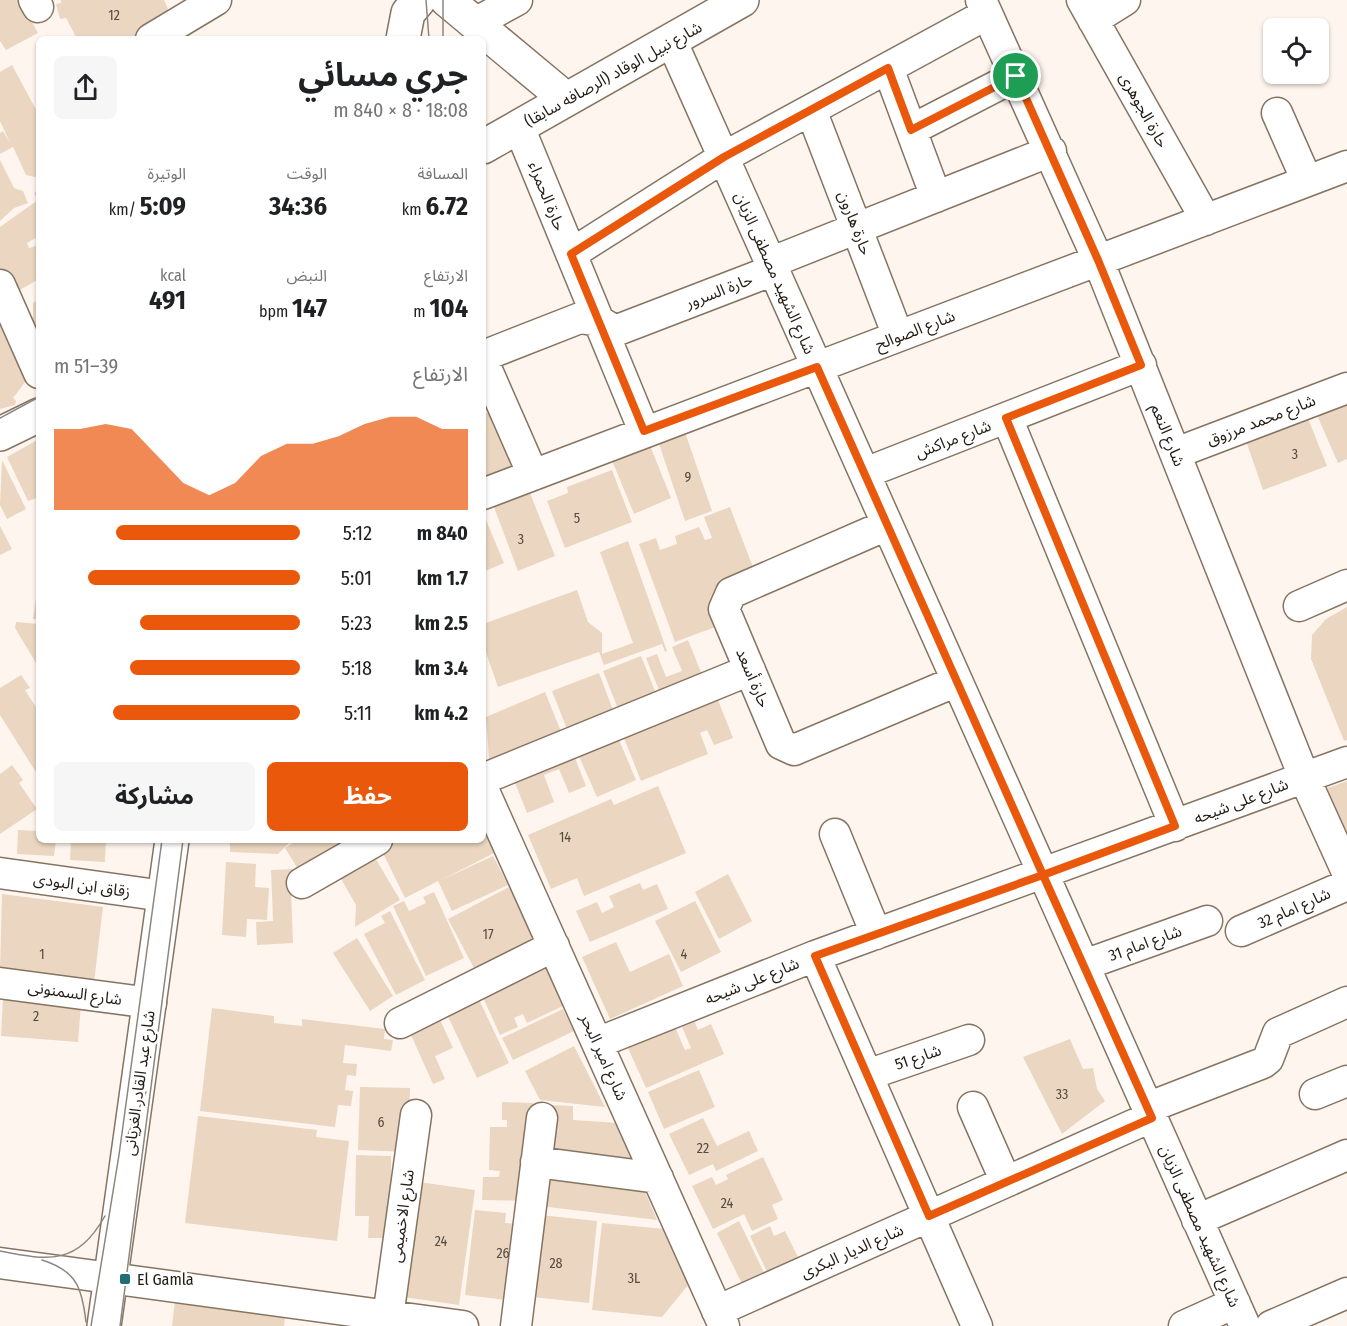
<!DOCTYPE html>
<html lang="ar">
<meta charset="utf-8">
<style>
:root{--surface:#fff;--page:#f6f6f6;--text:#202124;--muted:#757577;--accent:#ea580c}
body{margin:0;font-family:"Fira Sans Condensed","Noto Sans Arabic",sans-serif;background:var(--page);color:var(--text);direction:rtl;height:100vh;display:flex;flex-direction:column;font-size:22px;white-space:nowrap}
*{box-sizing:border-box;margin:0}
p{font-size:20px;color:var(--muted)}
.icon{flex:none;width:33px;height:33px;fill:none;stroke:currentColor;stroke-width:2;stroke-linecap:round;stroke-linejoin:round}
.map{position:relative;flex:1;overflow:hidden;direction:ltr}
.panel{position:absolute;left:36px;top:36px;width:450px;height:807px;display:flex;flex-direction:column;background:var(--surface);border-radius:9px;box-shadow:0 2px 4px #0004;direction:rtl}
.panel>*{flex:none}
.controls{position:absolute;left:1263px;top:18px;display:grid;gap:12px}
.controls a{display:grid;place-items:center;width:66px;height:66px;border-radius:9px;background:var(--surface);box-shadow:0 2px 4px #0004;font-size:30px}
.pin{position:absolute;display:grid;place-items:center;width:51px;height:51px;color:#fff;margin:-26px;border:3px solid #fff;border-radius:50%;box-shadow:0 2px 6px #0007}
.round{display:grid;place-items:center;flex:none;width:63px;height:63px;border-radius:9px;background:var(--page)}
.summary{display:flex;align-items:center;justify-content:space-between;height:102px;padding:0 18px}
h1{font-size:33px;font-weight:700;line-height:45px}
.stats{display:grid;grid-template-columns:repeat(3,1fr);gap:9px;height:102px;padding:6px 18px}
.stats div{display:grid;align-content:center}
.stats b{font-size:26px;font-weight:700}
.stats small{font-size:16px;font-weight:400}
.stats p{font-size:16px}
.chart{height:168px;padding:12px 18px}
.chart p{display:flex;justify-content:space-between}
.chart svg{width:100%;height:108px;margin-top:6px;fill:var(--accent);opacity:.7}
.button{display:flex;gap:12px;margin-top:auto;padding:12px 18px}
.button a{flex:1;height:69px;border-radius:9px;background:var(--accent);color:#fff;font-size:24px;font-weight:700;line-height:69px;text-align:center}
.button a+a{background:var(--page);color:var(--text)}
ul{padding:0 18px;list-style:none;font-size:20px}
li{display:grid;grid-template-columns:96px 72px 1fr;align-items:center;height:45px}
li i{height:15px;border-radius:8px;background:var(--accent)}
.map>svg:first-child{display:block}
</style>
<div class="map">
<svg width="1347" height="1326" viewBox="0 0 1347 1326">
<rect width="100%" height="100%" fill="#fef6ee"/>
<path fill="#ead6c1" d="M 0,0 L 30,0 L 39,18 L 32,22 L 38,33 L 6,50 L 0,41 Z
M 61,0 L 164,0 L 168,9 L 164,22 L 132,39 L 77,39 L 66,18 L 60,19 L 56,4 L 61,3 Z
M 12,65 L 39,115 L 39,175 L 35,177 L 26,175 L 13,147 L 0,154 L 0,133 L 3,131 L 10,143 L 0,121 L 0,72 Z
M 0,160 L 14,188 L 23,191 L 28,203 L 14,208 L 0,221 Z
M 39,190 L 39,236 L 27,243 L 29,248 L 39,245 L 39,279 L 9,296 L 0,273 L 0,227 L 38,200 L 34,193 Z
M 39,299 L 39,346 L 29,322 L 33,317 L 33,303 Z
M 0,322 L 3,330 L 10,330 L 29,377 L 13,398 L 16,401 L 15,405 L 0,409 Z
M 1347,400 L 1347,459 L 1338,463 L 1316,413 Z
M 496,409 L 525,469 L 483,489 L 483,415 Z
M 1307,416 L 1327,466 L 1263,490 L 1245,438 Z
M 685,432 L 712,511 L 685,521 L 658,441 Z
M 39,439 L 39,497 L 28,501 L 7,457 Z
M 649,443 L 671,498 L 634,514 L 611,458 Z
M 2,460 L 26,509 L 7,519 L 0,505 Z
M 612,470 L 632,522 L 565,548 L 547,501 L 568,493 L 567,487 Z
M 530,493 L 555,556 L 518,571 L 494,507 Z
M 730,507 L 757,578 L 726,623 L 675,642 L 639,544 L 656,538 L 660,550 L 677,544 L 675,536 L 699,527 L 705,540 L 712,538 L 704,517 Z
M 483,513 L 504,563 L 483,572 Z
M 0,526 L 12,549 L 0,555 Z
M 628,541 L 667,651 L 665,652 L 662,644 L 604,665 L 599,652 L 498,687 L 483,644 L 483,624 L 577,590 L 588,622 L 602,633 L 602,654 L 633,643 L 600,552 Z
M 38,585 L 39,585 L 39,619 L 33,619 Z
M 1347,607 L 1347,740 L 1344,741 L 1311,659 L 1312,635 L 1326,619 Z
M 16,622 L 39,624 L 39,668 L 15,628 Z
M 688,640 L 705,682 L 663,700 L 646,658 L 657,654 L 666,677 L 682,671 L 672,647 Z
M 641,656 L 659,701 L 621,716 L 603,671 Z
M 599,673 L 616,718 L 571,739 L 552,691 Z
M 21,675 L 30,688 L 25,690 L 39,712 L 39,777 L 0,715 L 0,688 Z
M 545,692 L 564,739 L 490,770 L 486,717 Z
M 716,695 L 733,738 L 714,745 L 707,730 L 700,733 L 708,754 L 641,781 L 622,733 Z
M 617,735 L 636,780 L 597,797 L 577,752 Z
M 572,750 L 586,786 L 569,793 L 559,769 L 544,775 L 554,802 L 527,813 L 512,775 Z
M 12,765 L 23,780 L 19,783 L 37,809 L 0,834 L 0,774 Z
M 1347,781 L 1347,839 L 1325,789 Z
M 658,786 L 686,853 L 584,896 L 577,878 L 551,889 L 528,835 L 611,799 L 614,805 Z
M 483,821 L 498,851 L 441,880 L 493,856 L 508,885 L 452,911 L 438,881 L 405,898 L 378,843 L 383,840 L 483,840 Z
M 18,830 L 38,831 L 39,840 L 56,840 L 54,856 L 17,854 Z
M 71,840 L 106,840 L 105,862 L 70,860 Z
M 230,840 L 289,840 L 290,842 L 278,854 L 230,852 Z
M 298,840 L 356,840 L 301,874 L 285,848 Z
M 370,849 L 400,900 L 355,927 L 356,905 L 336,870 Z
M 226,862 L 256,864 L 255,887 L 269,888 L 267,920 L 247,919 L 246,937 L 222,935 Z
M 297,869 L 291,892 L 293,943 L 257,945 L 256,922 L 273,921 L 271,870 Z
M 728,874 L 752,921 L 719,939 L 695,892 Z
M 640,883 L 643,890 L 657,884 L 668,909 L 590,942 L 576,911 L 597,902 L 602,913 L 614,907 L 609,896 Z
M 509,887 L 536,938 L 475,970 L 448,919 Z
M 434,892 L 464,958 L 426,976 L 393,906 L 404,901 L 409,911 L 426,903 L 423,897 Z
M 2,894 L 103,907 L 94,982 L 0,970 Z
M 695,901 L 721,952 L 681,972 L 655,921 Z
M 390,911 L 425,980 L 396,995 L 364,934 L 385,923 L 381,916 Z
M 357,938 L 393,996 L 370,1011 L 333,953 Z
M 616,942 L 630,972 L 669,954 L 683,986 L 610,1019 L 582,957 Z
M 543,962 L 563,1006 L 527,1023 L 523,1014 L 514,1018 L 518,1027 L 500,1035 L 480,991 Z
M 475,991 L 509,1063 L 477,1078 L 443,1006 Z
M 3,998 L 81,1004 L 78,1042 L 1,1036 Z
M 212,1008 L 274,1016 L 274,1023 L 302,1026 L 302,1019 L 385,1029 L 384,1039 L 393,1040 L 391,1051 L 345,1045 L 343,1063 L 357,1064 L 356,1076 L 347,1075 L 345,1090 L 353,1091 L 351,1106 L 338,1105 L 335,1127 L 200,1111 Z
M 563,1009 L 574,1031 L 513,1060 L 502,1038 Z
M 436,1011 L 453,1048 L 435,1056 L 445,1079 L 433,1084 L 406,1024 Z
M 695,1022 L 698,1030 L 711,1024 L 724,1054 L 646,1088 L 628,1048 L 675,1027 L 685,1050 L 691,1048 L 682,1027 Z
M 1070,1039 L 1083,1069 L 1093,1068 L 1097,1089 L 1105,1101 L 1062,1134 L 1023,1057 Z
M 574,1046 L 605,1107 L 540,1100 L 525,1071 Z
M 699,1070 L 715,1107 L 664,1129 L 648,1092 Z
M 360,1087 L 410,1088 L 408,1152 L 358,1150 Z
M 502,1102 L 533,1103 L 530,1201 L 482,1200 L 483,1177 L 499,1177 L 500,1171 L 489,1170 L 490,1127 L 507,1127 L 507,1120 L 502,1120 Z
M 552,1105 L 573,1106 L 573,1120 L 618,1123 L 631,1160 L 550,1157 Z
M 198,1116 L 317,1130 L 316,1137 L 349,1141 L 337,1241 L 185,1223 Z
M 703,1118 L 717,1146 L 749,1131 L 758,1151 L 716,1171 L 713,1164 L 689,1175 L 669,1134 Z
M 356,1155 L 391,1156 L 391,1212 L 397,1238 L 368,1238 L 369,1216 L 355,1216 Z
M 763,1157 L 783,1200 L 772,1205 L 778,1219 L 752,1231 L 744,1214 L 713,1229 L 692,1186 L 712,1177 L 716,1185 L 728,1179 L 726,1175 Z
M 545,1170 L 641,1182 L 657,1220 L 540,1206 Z
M 419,1182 L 475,1190 L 459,1305 L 403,1297 Z
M 475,1210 L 506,1213 L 505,1223 L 518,1224 L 515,1301 L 465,1295 Z
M 540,1215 L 597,1221 L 589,1303 L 532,1297 Z
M 739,1221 L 768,1281 L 746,1292 L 717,1233 Z
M 602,1223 L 664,1229 L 689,1284 L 662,1317 L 592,1310 Z
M 770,1226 L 774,1236 L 785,1231 L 800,1261 L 769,1276 L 750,1236 Z
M 176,1293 L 286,1308 L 284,1326 L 172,1326 Z"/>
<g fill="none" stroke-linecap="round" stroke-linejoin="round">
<defs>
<path id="street" d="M 34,0 L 38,7
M 981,0 L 1098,260 L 1304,777 L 1347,872
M 1082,0 L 1206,220
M 1093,20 L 1125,0
M 475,23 L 517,0
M 151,39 L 216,0
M 672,42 L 1245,1326
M 888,68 L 936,197
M 811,110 L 898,336
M 1277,113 L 1307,181
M 519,127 L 644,431
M 911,130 L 1016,76
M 571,254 L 724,157 L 987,14
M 0,285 L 39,373
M 483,356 L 580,318 L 599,321 L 615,331 L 766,273 L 777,260 L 1051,151
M 483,361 L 533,475
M 1007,418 L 1175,826
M 1176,453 L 1347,388
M 865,473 L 1141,365
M 483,494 L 1347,166
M 887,525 L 731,593 L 724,609 L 781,744 L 794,750 L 957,681
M 1299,606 L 1347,585
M 483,779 L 750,670
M 483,789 L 724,1326
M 835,834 L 876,934
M 0,873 L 164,896
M 302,883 L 377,840
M 1241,931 L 1347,885
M 815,956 L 977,1326
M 1084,965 L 1207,921
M 0,983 L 151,1003
M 400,1023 L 554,946
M 597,1043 L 815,956 L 1347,762
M 867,1075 L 969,1040
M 1315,1094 L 1347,1081
M 973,1107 L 1006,1182
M 1147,1108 L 1263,1063 L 1268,1059 L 1278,1033 L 1347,1002
M 536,1162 L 658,1178
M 1197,1220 L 1347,1155
M 0,1263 L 463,1326
M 717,1311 L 1151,1117
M 388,1317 L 416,1115
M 516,1326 L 542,1118
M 1184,1326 L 1235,1303
M 1271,1326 L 1347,1293"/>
<path id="secondary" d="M 447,0 L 566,99
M 403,39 L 408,13 L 419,0
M 483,147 L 742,0
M 0,434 L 39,415
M 104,1326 L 172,840"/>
</defs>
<use href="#street" stroke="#867462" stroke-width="33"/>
<use href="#secondary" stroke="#867462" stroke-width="36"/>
<use href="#street" stroke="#fff" stroke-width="30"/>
<use href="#secondary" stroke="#fff" stroke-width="33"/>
<path stroke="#8d867e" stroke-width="1.5" d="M 426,0 L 429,39
M 443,0 L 443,39
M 0,418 L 39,397
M 126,1139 L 146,1092
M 0,1251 C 50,1261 77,1265 105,1216
M 42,1260 C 77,1271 82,1288 86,1322
M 91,1326 L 119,1155 L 162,840
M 120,1326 L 183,840"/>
</g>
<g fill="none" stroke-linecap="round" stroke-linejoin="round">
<defs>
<path id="route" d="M 1016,76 L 911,130 L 888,68 L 724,157 L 571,254 L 644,431 L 817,367 L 1043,875 L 815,956 L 929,1216 L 1152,1118 L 1043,875 L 1175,826 L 1006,418 L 1141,365 L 1098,260 L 1016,76"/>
</defs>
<use href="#route" stroke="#fff" stroke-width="12"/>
<use href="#route" stroke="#ea580c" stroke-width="8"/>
</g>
<rect fill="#236d75" stroke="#fff" stroke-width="2" x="119" y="1273" width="12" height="12" rx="3"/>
<g text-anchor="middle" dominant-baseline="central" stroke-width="5" stroke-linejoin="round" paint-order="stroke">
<g font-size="14" fill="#564b40">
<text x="114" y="15">12</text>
<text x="1295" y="454">3</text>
<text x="688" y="477">9</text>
<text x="577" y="518">5</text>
<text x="521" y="539">3</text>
<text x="565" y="837">14</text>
<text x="488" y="934">17</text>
<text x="42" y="954">1</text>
<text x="684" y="954">4</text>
<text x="36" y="1016">2</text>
<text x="1062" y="1094">33</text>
<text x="381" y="1122">6</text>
<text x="703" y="1148">22</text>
<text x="727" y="1203">24</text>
<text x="441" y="1241">24</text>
<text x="503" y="1253">26</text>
<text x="556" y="1263">28</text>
<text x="634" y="1278">3L</text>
</g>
<g font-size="16" fill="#241d15" stroke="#fff">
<text transform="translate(613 74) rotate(-29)">شارع نبيل الوقاد (الرصافه سابقا)</text>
<text transform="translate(1144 110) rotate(61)">حارة الجوهرى</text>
<text transform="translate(547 196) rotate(68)">حارة الحمراء</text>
<text transform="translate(855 223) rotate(69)">حارة هارون</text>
<text transform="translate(775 273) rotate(66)">شارع الشهيد مصطفى الزيان</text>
<text transform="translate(719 291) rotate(-21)">حارة السرور</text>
<text transform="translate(915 330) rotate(-21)">شارع الصوالح</text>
<text transform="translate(1261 420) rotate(-21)">شارع محمد مرزوق</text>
<text transform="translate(1168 435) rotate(68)">شارع النعم</text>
<text transform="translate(953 439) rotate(-21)">شارع مراكش</text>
<text transform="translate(753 678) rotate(67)">حارة أسعد</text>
<text transform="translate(1241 801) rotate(-21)">شارع على شيحه</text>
<text transform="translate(82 885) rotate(8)">زقاق ابن البودى</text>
<text transform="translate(1294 908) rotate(-24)">شارع امام 32</text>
<text transform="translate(1145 943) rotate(-20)">شارع امام 31</text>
<text transform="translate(752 981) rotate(-22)">شارع على شيحه</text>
<text transform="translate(75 993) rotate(8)">شارع السمنونى</text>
<text transform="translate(604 1057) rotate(66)">شارع امير البحر</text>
<text transform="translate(918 1057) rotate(-19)">شارع 51</text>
<text transform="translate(139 1083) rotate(-82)">شارع عبد القادر الغريانى</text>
<text transform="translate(402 1216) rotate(-82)">شارع الاخميمى</text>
<text transform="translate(1200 1226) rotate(66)">شارع الشهيد مصطفى الزيان</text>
<text transform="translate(852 1251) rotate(-24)">شارع الديار البكرى</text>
</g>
<g font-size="16" fill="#241d15" stroke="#fff" text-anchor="start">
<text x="137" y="1279">El Gamla</text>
</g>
</g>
</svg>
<div class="controls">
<a><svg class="icon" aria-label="locate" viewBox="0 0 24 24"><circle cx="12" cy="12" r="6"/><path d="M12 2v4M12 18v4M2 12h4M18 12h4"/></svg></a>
</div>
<div class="pin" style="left:1016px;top:76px;background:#1e9e55"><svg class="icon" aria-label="arrive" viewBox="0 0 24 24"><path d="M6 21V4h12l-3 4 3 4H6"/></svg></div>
<section class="panel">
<div class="summary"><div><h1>جري مسائي</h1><p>18:08 · 8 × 840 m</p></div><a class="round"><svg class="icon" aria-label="share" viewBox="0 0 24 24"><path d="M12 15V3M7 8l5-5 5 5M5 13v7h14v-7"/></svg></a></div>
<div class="stats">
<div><p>المسافة</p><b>6.72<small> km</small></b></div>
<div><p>الوقت</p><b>34:36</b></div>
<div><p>الوتيرة</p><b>5:09<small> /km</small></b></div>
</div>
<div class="stats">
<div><p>الارتفاع</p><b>104<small> m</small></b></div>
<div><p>النبض</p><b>147<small> bpm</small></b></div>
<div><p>kcal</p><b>491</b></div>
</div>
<div class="chart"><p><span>الارتفاع</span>39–51 m</p>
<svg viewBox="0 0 160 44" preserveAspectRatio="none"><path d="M0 44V11L10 11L20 9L30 11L40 22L50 33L60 38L70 33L80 22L90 17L100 17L110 14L120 9L130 6L140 6L150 11L160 11V44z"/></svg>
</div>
<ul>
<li><b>840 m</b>5:12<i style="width:75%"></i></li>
<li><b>1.7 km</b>5:01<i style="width:86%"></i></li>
<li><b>2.5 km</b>5:23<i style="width:65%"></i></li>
<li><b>3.4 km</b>5:18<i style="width:69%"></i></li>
<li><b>4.2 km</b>5:11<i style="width:76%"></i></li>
</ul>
<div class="button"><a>حفظ</a><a>مشاركة</a></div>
</section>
</div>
